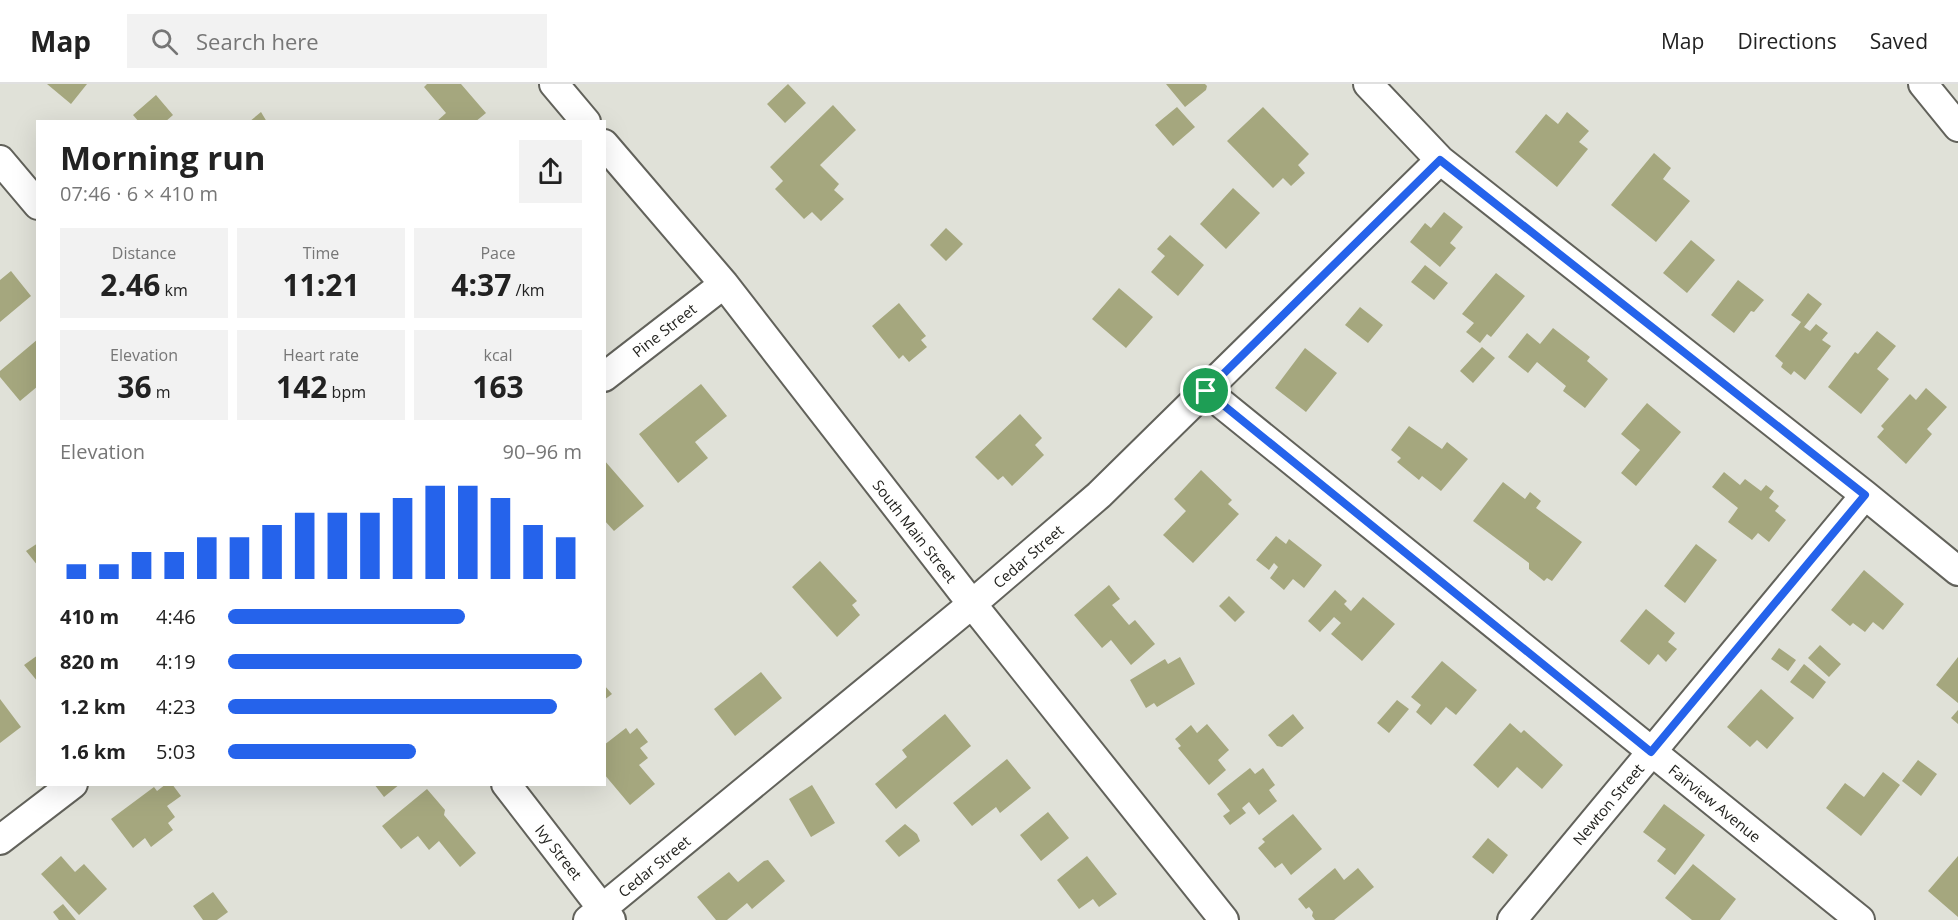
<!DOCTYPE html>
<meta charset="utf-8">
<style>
:root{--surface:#fff;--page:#f2f2f2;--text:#222;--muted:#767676;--line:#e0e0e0;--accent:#2563eb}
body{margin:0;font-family:"Open Sans",sans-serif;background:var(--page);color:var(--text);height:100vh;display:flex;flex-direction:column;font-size:22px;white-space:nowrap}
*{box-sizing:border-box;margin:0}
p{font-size:20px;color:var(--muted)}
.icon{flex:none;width:33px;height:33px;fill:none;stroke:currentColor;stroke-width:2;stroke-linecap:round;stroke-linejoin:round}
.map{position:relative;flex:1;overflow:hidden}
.sheet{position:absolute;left:36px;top:36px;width:570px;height:666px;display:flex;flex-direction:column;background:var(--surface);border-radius:0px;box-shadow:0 6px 24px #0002}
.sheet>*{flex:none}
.pin{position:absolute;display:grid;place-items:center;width:51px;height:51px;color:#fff;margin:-26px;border:3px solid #fff;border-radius:50%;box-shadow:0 2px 6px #0007}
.round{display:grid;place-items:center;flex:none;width:63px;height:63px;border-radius:0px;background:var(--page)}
.overview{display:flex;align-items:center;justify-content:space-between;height:102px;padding:0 24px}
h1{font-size:33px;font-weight:700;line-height:45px}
.metrics{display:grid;grid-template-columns:repeat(3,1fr);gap:9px;height:102px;padding:6px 24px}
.metrics div{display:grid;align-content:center;border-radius:0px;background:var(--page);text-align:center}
.metrics b{font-size:30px;font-weight:700}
.metrics small{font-size:16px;font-weight:400}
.metrics p{font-size:16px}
.chart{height:168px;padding:12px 24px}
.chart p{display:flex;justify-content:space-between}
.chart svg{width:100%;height:108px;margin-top:6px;stroke:var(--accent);stroke-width:6}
ul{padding:0 24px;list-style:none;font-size:20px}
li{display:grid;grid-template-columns:96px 72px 1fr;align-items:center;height:45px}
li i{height:15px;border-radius:8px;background:var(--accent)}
header{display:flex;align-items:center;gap:36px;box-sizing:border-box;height:84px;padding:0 30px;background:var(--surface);border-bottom:2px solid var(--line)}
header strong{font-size:28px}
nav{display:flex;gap:33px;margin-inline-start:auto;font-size:21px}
.search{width:420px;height:54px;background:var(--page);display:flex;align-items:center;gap:15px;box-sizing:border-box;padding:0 21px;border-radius:0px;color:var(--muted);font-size:22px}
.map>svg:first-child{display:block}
</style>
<header>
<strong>Map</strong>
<div class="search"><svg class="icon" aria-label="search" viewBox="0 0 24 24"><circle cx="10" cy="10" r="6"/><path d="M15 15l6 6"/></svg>Search here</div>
<nav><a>Map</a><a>Directions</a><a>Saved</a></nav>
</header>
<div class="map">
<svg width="1958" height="836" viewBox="0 0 1958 836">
<rect width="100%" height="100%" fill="#e0e1d8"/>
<path fill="#a5a77e" d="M 47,0 L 87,0 L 71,20 Z
M 427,0 L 461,0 L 486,29 L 475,38 L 436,38 L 446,29 L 424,3 Z
M 788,0 L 806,19 L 785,39 L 767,20 Z
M 1166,0 L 1205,0 L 1207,2 L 1206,6 L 1185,23 Z
M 156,11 L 173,31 L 165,38 L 139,38 L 133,31 Z
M 833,21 L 856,46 L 820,81 L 839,100 L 834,106 L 844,115 L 821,137 L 812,128 L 804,135 L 775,105 L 783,97 L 770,83 Z
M 1177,23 L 1195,43 L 1173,62 L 1155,41 Z
M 1263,23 L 1309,70 L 1298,81 L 1305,89 L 1291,102 L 1283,94 L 1273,104 L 1227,57 Z
M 261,28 L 267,38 L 249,38 Z
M 1567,28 L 1589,47 L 1579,58 L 1588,65 L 1557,103 L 1515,68 L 1546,30 L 1558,40 Z
M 1654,69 L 1671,84 L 1663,95 L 1690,117 L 1656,158 L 1611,121 Z
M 1233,104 L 1260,129 L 1226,165 L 1200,140 Z
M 1444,128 L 1463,143 L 1450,159 L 1456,164 L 1440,183 L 1410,158 L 1425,139 L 1431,144 Z
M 946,144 L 963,160 L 946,177 L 930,161 Z
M 1170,151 L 1204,181 L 1178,212 L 1151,188 L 1165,172 L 1157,165 Z
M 1691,156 L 1715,176 L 1687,209 L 1663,189 Z
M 1425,181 L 1448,199 L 1434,216 L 1411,198 Z
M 11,187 L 31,212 L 0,238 L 0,196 Z
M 1496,189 L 1525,212 L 1491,253 L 1487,250 L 1480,259 L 1466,248 L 1474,239 L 1462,230 Z
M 1738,196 L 1764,216 L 1754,228 L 1751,227 L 1734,249 L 1711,231 Z
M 1119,204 L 1153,233 L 1126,264 L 1092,235 Z
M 1808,209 L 1822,220 L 1804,243 L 1810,247 L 1816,240 L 1828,249 L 1822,256 L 1831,262 L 1805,296 L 1794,287 L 1791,291 L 1781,283 L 1783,279 L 1775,272 L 1801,238 L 1791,231 Z
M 899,219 L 926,252 L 921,256 L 927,263 L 909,278 L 903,271 L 899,275 L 872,242 Z
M 1360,223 L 1383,241 L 1368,259 L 1345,241 Z
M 1553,244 L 1590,273 L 1587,277 L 1608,295 L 1585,324 L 1563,307 L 1566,302 L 1537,278 L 1528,289 L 1508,273 L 1527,249 L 1540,260 Z
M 1877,247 L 1896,262 L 1877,285 L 1889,295 L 1861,330 L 1828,303 L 1855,268 L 1858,270 Z
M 38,255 L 38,302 L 20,317 L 0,293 L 0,287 Z
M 1482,263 L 1495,274 L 1473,299 L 1460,287 Z
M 1305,264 L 1337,289 L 1306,328 L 1275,304 Z
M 701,300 L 727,332 L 695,358 L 708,374 L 678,399 L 639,350 Z
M 1926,304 L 1947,323 L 1927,345 L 1932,350 L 1906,380 L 1877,353 L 1884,345 L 1881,342 L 1910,310 L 1916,316 Z
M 1647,319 L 1681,348 L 1636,402 L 1621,389 L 1640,366 L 1621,350 Z
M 1020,330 L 1042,354 L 1035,361 L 1044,371 L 1012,402 L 1003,392 L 998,396 L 975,373 Z
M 1409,342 L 1442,365 L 1447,358 L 1468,375 L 1441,407 L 1422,392 L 1419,396 L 1397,378 L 1401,374 L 1391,366 Z
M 604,376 L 644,422 L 614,447 L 604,436 Z
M 1201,386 L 1232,416 L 1228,420 L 1239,430 L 1193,479 L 1163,451 L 1186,427 L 1174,415 Z
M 1724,388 L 1740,401 L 1745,395 L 1761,407 L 1766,401 L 1774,407 L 1769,414 L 1779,422 L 1775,427 L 1786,436 L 1769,458 L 1758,449 L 1752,456 L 1728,438 L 1738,424 L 1712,403 Z
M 1503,398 L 1525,415 L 1530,408 L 1541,417 L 1536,424 L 1582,458 L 1552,497 L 1547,494 L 1544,497 L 1529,485 L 1529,479 L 1473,437 Z
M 1276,452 L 1286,460 L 1289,455 L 1322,481 L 1304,504 L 1293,495 L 1284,506 L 1270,494 L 1278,483 L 1274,479 L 1269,486 L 1256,476 Z
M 38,459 L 38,482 L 26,467 Z
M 1696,460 L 1717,476 L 1685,519 L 1664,502 Z
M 820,477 L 857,517 L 852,521 L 860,531 L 837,553 L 792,503 Z
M 1864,486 L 1904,520 L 1883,546 L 1873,538 L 1865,548 L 1853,539 L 1850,542 L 1831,526 Z
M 1109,501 L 1120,515 L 1112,521 L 1129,541 L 1135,536 L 1155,560 L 1131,581 L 1111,556 L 1102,564 L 1074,531 Z
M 1335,506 L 1347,517 L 1344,520 L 1351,527 L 1363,513 L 1395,540 L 1362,577 L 1331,550 L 1341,539 L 1334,533 L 1320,548 L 1308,537 Z
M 1229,512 L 1245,528 L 1235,538 L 1219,522 Z
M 1646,525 L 1675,549 L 1668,558 L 1677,565 L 1666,578 L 1658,570 L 1649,581 L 1620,557 Z
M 1820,561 L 1841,580 L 1829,593 L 1808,574 Z
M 1779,564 L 1796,576 L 1788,587 L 1771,575 Z
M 38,571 L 38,598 L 24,581 Z
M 1180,573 L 1195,600 L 1157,623 L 1154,619 L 1146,624 L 1130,596 L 1165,575 L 1168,580 Z
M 1958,573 L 1958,619 L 1936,601 Z
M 1442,577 L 1477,606 L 1456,631 L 1446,623 L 1431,641 L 1416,628 L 1421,621 L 1411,613 Z
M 1804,580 L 1826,598 L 1813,615 L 1790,598 Z
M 761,588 L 782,614 L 735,652 L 714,625 Z
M 604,601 L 612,610 L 604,616 Z
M 1761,605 L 1794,634 L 1767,665 L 1757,656 L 1750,663 L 1727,643 Z
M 0,615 L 21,643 L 0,659 Z
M 1397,616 L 1409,625 L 1389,649 L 1377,639 Z
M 1958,626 L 1958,640 L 1951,634 Z
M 945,630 L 971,662 L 896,725 L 875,700 L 907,673 L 902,666 Z
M 1293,630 L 1304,644 L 1282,663 L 1277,662 L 1268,651 Z
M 1510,639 L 1521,649 L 1524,646 L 1563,681 L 1542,705 L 1517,683 L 1498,704 L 1473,681 Z
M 1207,640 L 1229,666 L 1218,676 L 1226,686 L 1209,701 L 1178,664 L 1181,662 L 1175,655 L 1191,641 L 1197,649 Z
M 626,644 L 630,650 L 637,644 L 648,658 L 640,664 L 648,674 L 639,681 L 655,700 L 630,721 L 604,690 L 604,661 Z
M 1007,675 L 1031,704 L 1000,729 L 996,723 L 972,742 L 953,719 Z
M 1918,676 L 1937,690 L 1921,712 L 1902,697 Z
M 1250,684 L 1255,690 L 1263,684 L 1275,701 L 1269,706 L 1277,717 L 1259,731 L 1249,718 L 1242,724 L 1246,729 L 1230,741 L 1223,732 L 1230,727 L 1217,710 Z
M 1883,688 L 1900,701 L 1861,752 L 1826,724 L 1845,699 L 1864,713 Z
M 166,700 L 172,700 L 181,712 L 167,722 L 175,733 L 168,739 L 173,746 L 151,763 L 145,754 L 133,764 L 111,735 L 154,703 L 157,707 Z
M 374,700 L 400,700 L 384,713 Z
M 812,701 L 835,739 L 811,753 L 789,715 Z
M 427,705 L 445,726 L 444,731 L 476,769 L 460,783 L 439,757 L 429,766 L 418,752 L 401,765 L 382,742 Z
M 1664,720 L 1705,751 L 1675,791 L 1657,777 L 1666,765 L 1643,748 Z
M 1048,728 L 1069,754 L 1041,777 L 1020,751 Z
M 1293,730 L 1322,765 L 1291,791 L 1282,779 L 1275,784 L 1258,764 L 1265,758 L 1262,755 Z
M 905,740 L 917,750 L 920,757 L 899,773 L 885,757 Z
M 1488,754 L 1508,771 L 1493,790 L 1472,773 Z
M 61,772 L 75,788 L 84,780 L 107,805 L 79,831 L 41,790 Z
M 1087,772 L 1117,810 L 1099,823 L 1093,815 L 1079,825 L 1057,796 Z
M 1958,772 L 1958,833 L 1928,807 Z
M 768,776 L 785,797 L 752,825 L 747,819 L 727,836 L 716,836 L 697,813 L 729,788 L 738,798 L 764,777 Z
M 1693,780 L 1736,815 L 1720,836 L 1692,836 L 1665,814 Z
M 1335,784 L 1344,796 L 1358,784 L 1374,803 L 1334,836 L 1315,836 L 1312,832 L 1313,828 L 1309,823 L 1306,825 L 1298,815 Z
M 213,808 L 228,828 L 217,836 L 203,836 L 193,822 Z
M 63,820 L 76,836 L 59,836 L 53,828 Z"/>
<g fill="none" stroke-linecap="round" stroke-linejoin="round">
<defs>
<path id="minor" d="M 554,0 L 586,38
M 1368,0 L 1440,76 L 1865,411 L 1958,487
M 1923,0 L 1958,43
M 604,60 L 724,200 L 972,520 L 1224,836
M 0,76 L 38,121
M 604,293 L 724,200
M 1206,307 L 1860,836
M 506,700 L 611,836
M 0,756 L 73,700
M 588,836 L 972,520 L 1099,411 L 1440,76
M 1512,836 L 1865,411"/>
</defs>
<use href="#minor" stroke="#62625b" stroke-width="32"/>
<use href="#minor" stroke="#fff" stroke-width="28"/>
</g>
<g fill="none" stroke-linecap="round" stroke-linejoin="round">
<defs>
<path id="route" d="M 1440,76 L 1865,411 L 1651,668 L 1206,307 Z"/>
</defs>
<use href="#route" stroke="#fff" stroke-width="12"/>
<use href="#route" stroke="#2563eb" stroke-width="8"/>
</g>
<g text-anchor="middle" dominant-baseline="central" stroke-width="4.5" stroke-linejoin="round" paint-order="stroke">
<g font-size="15" fill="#22221f" stroke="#fffffe">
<text transform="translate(664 246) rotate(-38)">Pine Street</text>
<text transform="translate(915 447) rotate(52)">South Main Street</text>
<text transform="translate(1028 472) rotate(-41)">Cedar Street</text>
<text transform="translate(1715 719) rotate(39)">Fairview Avenue</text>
<text transform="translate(1608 720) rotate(-50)">Newton Street</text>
<text transform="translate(559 768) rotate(52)">Ivy Street</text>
<text transform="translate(654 782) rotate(-39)">Cedar Street</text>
</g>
</g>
</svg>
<div class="pin" style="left:1206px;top:307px;background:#1e9e55"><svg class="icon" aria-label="arrive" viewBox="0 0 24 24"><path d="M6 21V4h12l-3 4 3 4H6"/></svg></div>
<section class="sheet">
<div class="overview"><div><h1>Morning run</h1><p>07:46 · 6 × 410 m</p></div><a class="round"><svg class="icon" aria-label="share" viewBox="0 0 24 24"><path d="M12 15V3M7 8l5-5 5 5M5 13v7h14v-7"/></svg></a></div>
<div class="metrics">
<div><p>Distance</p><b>2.46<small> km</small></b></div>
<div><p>Time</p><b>11:21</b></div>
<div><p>Pace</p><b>4:37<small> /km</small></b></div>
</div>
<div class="metrics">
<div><p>Elevation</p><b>36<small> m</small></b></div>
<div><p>Heart rate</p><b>142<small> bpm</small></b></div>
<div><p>kcal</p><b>163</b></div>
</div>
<div class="chart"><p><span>Elevation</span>90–96 m</p>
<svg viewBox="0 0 160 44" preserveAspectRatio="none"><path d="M5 44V38M15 44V38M25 44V33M35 44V33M45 44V27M55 44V27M65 44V22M75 44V17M85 44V17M95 44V17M105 44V11M115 44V6M125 44V6M135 44V11M145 44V22M155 44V27"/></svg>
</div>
<ul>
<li><b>410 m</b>4:46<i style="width:67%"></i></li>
<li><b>820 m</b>4:19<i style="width:100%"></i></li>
<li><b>1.2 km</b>4:23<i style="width:93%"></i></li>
<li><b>1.6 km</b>5:03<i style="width:53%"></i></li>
</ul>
</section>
</div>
